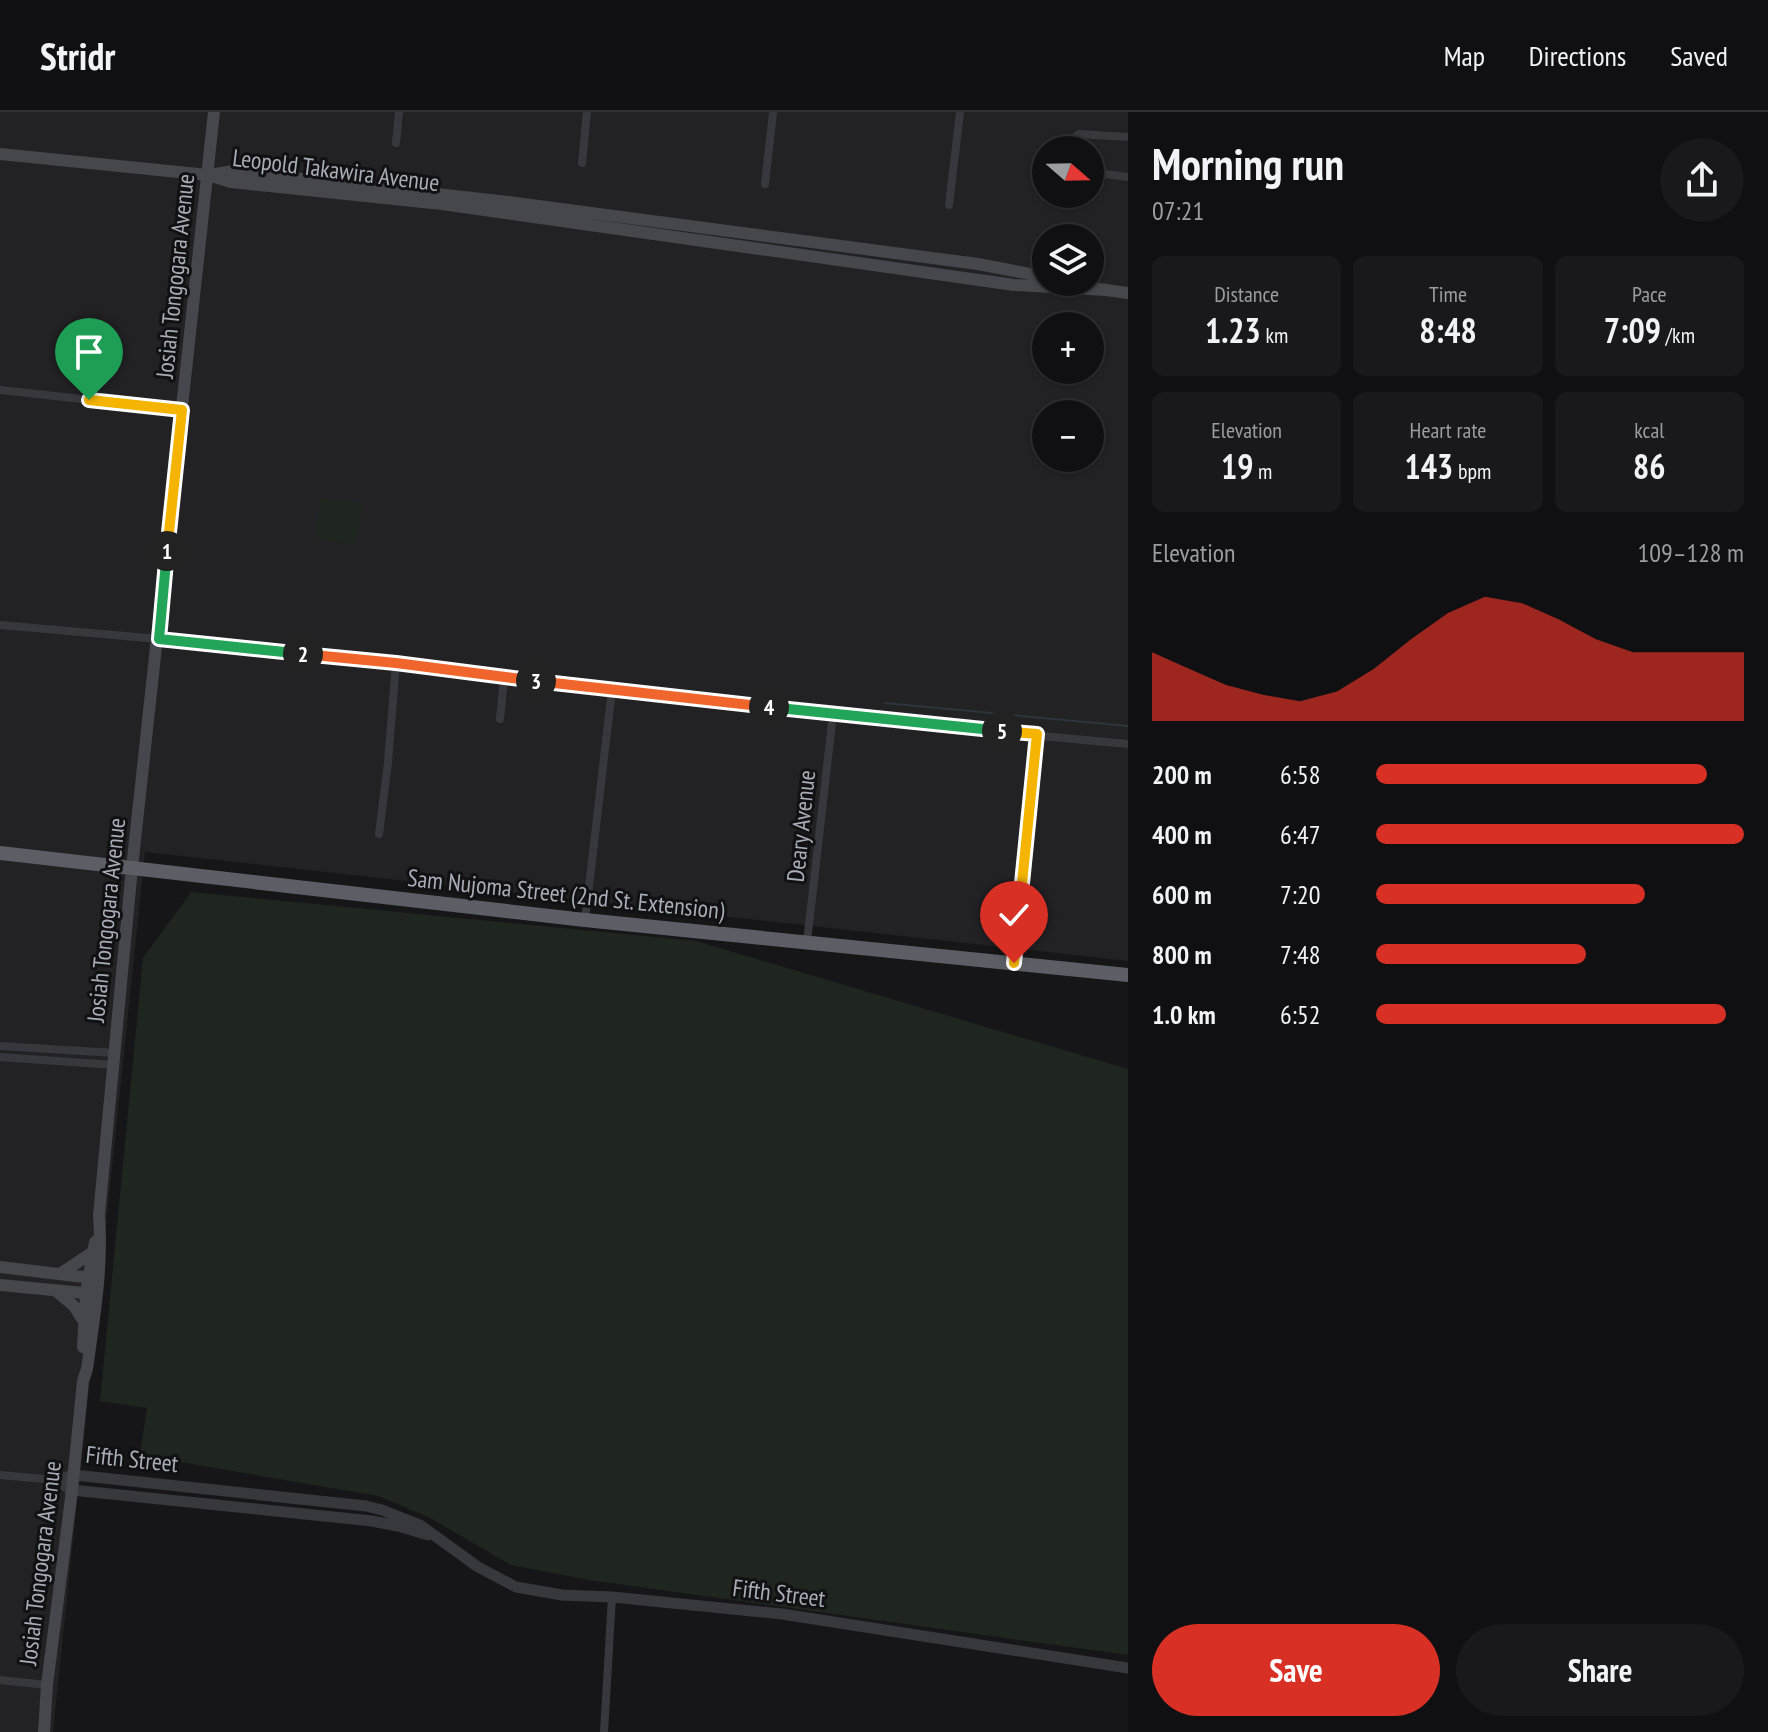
<!DOCTYPE html>
<meta charset="utf-8">
<style>
:root{--surface:#101012;--page:#19191b;--text:#f1f3f6;--muted:#9c9d9f;--line:#303032;--accent:#d93025}
body{margin:0;font-family:"PT Sans Narrow",sans-serif;background:var(--page);color:var(--text);height:100vh;display:flex;flex-direction:column;font-size:30px;white-space:nowrap}
*{box-sizing:border-box;margin:0}
p{font-size:26px;color:var(--muted)}
.icon{flex:none;width:44px;height:44px;fill:none;stroke:currentColor;stroke-width:2;stroke-linecap:round;stroke-linejoin:round}
.map{position:relative;flex:1;overflow:hidden}
.sheet{display:flex;flex-direction:column;background:var(--surface);width:640px}
.sheet>*{flex:none}
.needle{width:52px;rotate:110deg}
.controls{position:absolute;left:1032px;top:24px;display:grid;gap:16px}
.controls a{display:grid;place-items:center;width:72px;height:72px;border-radius:50%;background:var(--surface);box-shadow:0 2px 6px #0004,0 0 0 2px var(--line);font-size:40px}
.pin{position:absolute;display:grid;place-items:center;width:68px;height:68px;color:#fff;margin:-82px -34px;border-radius:50% 50% 50% 0;rotate:-45deg;box-shadow:0 0 8px #0007}
.pin .icon{rotate:45deg}
.km{position:absolute;width:40px;height:40px;margin:-20px;border-radius:50%;background:#222;color:#fff;font-size:22px;line-height:40px;text-align:center}
.round{display:grid;place-items:center;flex:none;width:84px;height:84px;border-radius:42px;background:var(--page)}
.summary{display:flex;align-items:center;justify-content:space-between;height:136px;padding:0 24px}
h1{font-size:44px;font-weight:700;line-height:60px}
.metrics{display:grid;grid-template-columns:repeat(3,1fr);gap:12px;height:136px;padding:8px 24px}
.metrics div{display:grid;align-content:center;border-radius:12px;background:var(--page);text-align:center}
.metrics b{font-size:34px;font-weight:700}
.metrics small{font-size:22px;font-weight:400}
.metrics p{font-size:22px}
.chart{height:224px;padding:16px 24px}
.chart p{display:flex;justify-content:space-between}
.chart svg{width:100%;height:144px;margin-top:8px;fill:var(--accent);opacity:.7}
.primary-button{display:flex;gap:16px;margin-top:auto;padding:16px 24px}
.primary-button a{flex:1;height:92px;border-radius:48px;background:var(--accent);color:#fff;font-size:32px;font-weight:700;line-height:92px;text-align:center}
.primary-button a+a{background:var(--page);color:var(--text)}
ul{padding:0 24px;list-style:none;font-size:26px}
li{display:grid;grid-template-columns:128px 96px 1fr;align-items:center;height:60px}
li i{height:20px;border-radius:10px;background:var(--accent)}
header{display:flex;align-items:center;gap:48px;box-sizing:border-box;height:112px;padding:0 40px;background:var(--surface);border-bottom:2px solid var(--line)}
header strong{font-size:38px}
nav{display:flex;gap:44px;margin-inline-start:auto;font-size:28px}
main{display:flex;flex:1;min-height:0}
.map>svg:first-child{display:block}
</style>
<header>
<strong>Stridr</strong>
<nav><a>Map</a><a>Directions</a><a>Saved</a></nav>
</header>
<main>
<div class="map">
<svg width="1128" height="1620" viewBox="0 0 1128 1620">
<rect width="100%" height="100%" fill="#161618"/>
<path fill="#222225" fill-rule="evenodd" d="M 0,0 L 1128,0 L 1128,849 L 145,740 L 53,1620 L 0,1620 ZM 1046,38 L 1090,38 L 1090,82 L 1046,82 ZM 1046,126 L 1090,126 L 1090,170 L 1046,170 ZM 1046,214 L 1090,214 L 1090,258 L 1046,258 ZM 1046,302 L 1090,302 L 1090,346 L 1046,346 Z"/>
<path fill="#1e261f" d="M 321,386 L 363,391 L 356,433 L 315,427 Z
M 191,780 L 696,829 L 1128,957 L 1128,1543 L 589,1468 L 511,1453 L 430,1406 L 378,1384 L 140,1343 L 147,1296 L 100,1289 L 143,846 Z"/>
<g fill="none" stroke-linecap="round" stroke-linejoin="round">
<path stroke="#2c353c" stroke-width="2" d="M 885,591 L 1128,614"/>
<path stroke="#37383d" stroke-width="8" d="M 396,31 L 399,0
M 1073,38 L 1076,24 L 1079,22 L 1128,25
M 582,51 L 587,0
M 1090,60 L 1128,65
M 765,72 L 773,0
M 949,93 L 960,0
M 0,278 L 182,298
M 0,513 L 159,527 L 396,551 L 504,566 L 955,616 L 1128,632
M 500,607 L 504,566
M 379,722 L 388,650 L 396,551
M 585,808 L 612,578
M 807,830 L 833,602
M 1014,851 L 1037,622
M 0,934 L 115,941
M 0,945 L 114,953
M 0,1363 L 55,1368
M 0,1568 L 47,1573
M 604,1620 L 612,1485"/>
<path stroke="#37383d" stroke-width="11" d="M 55,1368 L 74,1363 L 366,1394 L 382,1398 L 420,1413 L 478,1455 L 516,1475 L 562,1483 L 612,1485 L 782,1502 L 1128,1556
M 55,1368 L 72,1378 L 372,1409 L 398,1414 L 428,1423"/>
<path stroke="#45474d" stroke-width="12" d="M 0,42 L 208,63 L 231,70 L 442,92 L 1014,173 L 1106,178
M 211,63 L 232,59 L 508,90 L 978,152 L 1046,165
M 1099,177 L 1128,181
M 0,1155 L 92,1166
M 60,1162 L 93,1140
M 0,1173 L 94,1182
M 56,1179 L 74,1194 L 83,1208
M 83,1235 L 86,1181 L 95,1130
M 44,1620 L 47,1573 L 72,1378 L 83,1269 L 87,1257 C 94,1206 103,1155 99,1103 L 132,756 L 214,0"/>
<path stroke="#5b5e65" stroke-width="14" d="M 0,741 L 585,808 L 1128,863"/>
</g>
<g fill="none" stroke-linecap="round" stroke-linejoin="round">
<defs>
<path id="split-1" d="M 89,288 L 182,298 L 167,439"/>
<path id="split-2" d="M 167,439 L 159,527 L 303,542"/>
<path id="split-3" d="M 303,542 L 396,551 L 536,569"/>
<path id="split-4" d="M 536,569 L 769,595"/>
<path id="split-5" d="M 769,595 L 1002,619"/>
<path id="split-6" d="M 1002,619 L 1037,622 L 1014,851"/>
</defs>
<use href="#split-1" stroke="#fff" stroke-width="16"/>
<use href="#split-2" stroke="#fff" stroke-width="16"/>
<use href="#split-3" stroke="#fff" stroke-width="16"/>
<use href="#split-4" stroke="#fff" stroke-width="16"/>
<use href="#split-5" stroke="#fff" stroke-width="16"/>
<use href="#split-6" stroke="#fff" stroke-width="16"/>
<use href="#split-1" stroke="#f5b400" stroke-width="10"/>
<use href="#split-2" stroke="#22a559" stroke-width="10"/>
<use href="#split-3" stroke="#f0652b" stroke-width="10"/>
<use href="#split-4" stroke="#f0652b" stroke-width="10"/>
<use href="#split-5" stroke="#22a559" stroke-width="10"/>
<use href="#split-6" stroke="#f5b400" stroke-width="10"/>
</g>
<g text-anchor="middle" dominant-baseline="central" stroke-width="6" stroke-linejoin="round" paint-order="stroke">
<g font-size="24" fill="#a8adb8" stroke="#111113">
<text transform="translate(336 58) rotate(7)">Leopold Takawira Avenue</text>
<text transform="translate(175 164) rotate(-84)">Josiah Tongogara Avenue</text>
<text transform="translate(801 714) rotate(-84)">Deary Avenue</text>
<text transform="translate(566 782) rotate(6)">Sam Nujoma Street (2nd St. Extension)</text>
<text transform="translate(106 808) rotate(-84)">Josiah Tongogara Avenue</text>
<text transform="translate(132 1347) rotate(6)">Fifth Street</text>
<text transform="translate(40 1451) rotate(-83)">Josiah Tongogara Avenue</text>
<text transform="translate(779 1481) rotate(7)">Fifth Street</text>
</g>
</g>
</svg>
<div class="controls">
<a><svg class="needle" viewBox="-14 -14 28 28"><path d="M0-13l5 13h-10z" fill="#e53935"/><path d="M0 13l5-13h-10z" fill="#9c9d9f"/></svg></a>
<a><svg class="icon" aria-label="layers" viewBox="0 0 24 24"><path d="M12 4l9 5-9 5-9-5zM3 14l9 5 9-5"/></svg></a>
<a>+</a>
<a>−</a>
</div>
<div class="pin" style="left:89px;top:288px;background:#1e9e55"><svg class="icon" aria-label="arrive" viewBox="0 0 24 24"><path d="M6 21V4h12l-3 4 3 4H6"/></svg></div>
<div class="pin" style="left:1014px;top:851px;background:#d93025"><svg class="icon" aria-label="check" viewBox="0 0 24 24"><path d="M5 12l5 5 9-10"/></svg></div>
<b class="km" style="left:167px;top:439px">1</b>
<b class="km" style="left:303px;top:542px">2</b>
<b class="km" style="left:536px;top:569px">3</b>
<b class="km" style="left:769px;top:595px">4</b>
<b class="km" style="left:1002px;top:619px">5</b>
</div>
<section class="sheet">
<div class="summary"><div><h1>Morning run</h1><p>07:21</p></div><a class="round"><svg class="icon" aria-label="share" viewBox="0 0 24 24"><path d="M12 15V3M7 8l5-5 5 5M5 13v7h14v-7"/></svg></a></div>
<div class="metrics">
<div><p>Distance</p><b>1.23<small> km</small></b></div>
<div><p>Time</p><b>8:48</b></div>
<div><p>Pace</p><b>7:09<small> /km</small></b></div>
</div>
<div class="metrics">
<div><p>Elevation</p><b>19<small> m</small></b></div>
<div><p>Heart rate</p><b>143<small> bpm</small></b></div>
<div><p>kcal</p><b>86</b></div>
</div>
<div class="chart"><p><span>Elevation</span>109–128 m</p>
<svg viewBox="0 0 160 44" preserveAspectRatio="none"><path d="M0 44V23L10 28L20 33L30 36L40 38L50 35L60 28L70 19L80 11L90 6L100 8L110 13L120 19L130 23L140 23L150 23L160 23V44z"/></svg>
</div>
<ul>
<li><b>200 m</b>6:58<i style="width:90%"></i></li>
<li><b>400 m</b>6:47<i style="width:100%"></i></li>
<li><b>600 m</b>7:20<i style="width:73%"></i></li>
<li><b>800 m</b>7:48<i style="width:57%"></i></li>
<li><b>1.0 km</b>6:52<i style="width:95%"></i></li>
</ul>
<div class="primary-button"><a>Save</a><a>Share</a></div>
</section>
</main>
